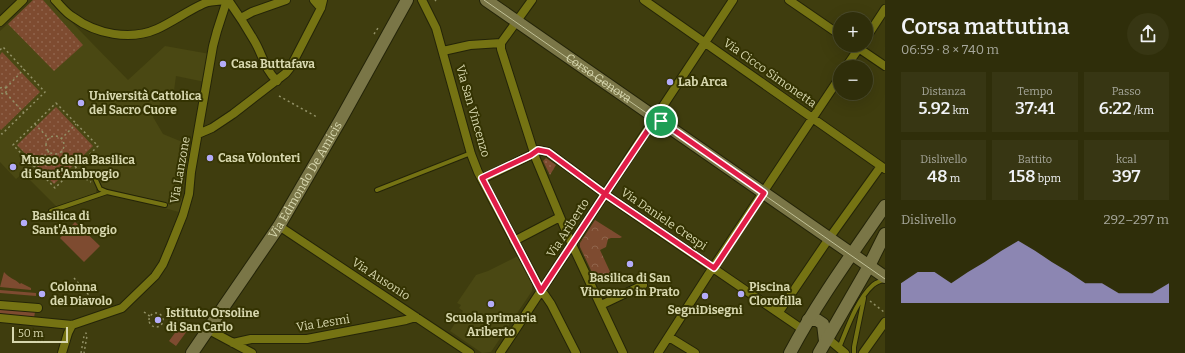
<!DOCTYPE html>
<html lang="it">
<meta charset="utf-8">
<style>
:root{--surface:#2f2e0a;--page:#373613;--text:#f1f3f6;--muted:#a7a89c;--line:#4a4a2b;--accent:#b4acf9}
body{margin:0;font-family:Bitter,serif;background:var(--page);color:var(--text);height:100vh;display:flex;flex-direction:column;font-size:15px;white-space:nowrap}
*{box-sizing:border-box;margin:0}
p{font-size:13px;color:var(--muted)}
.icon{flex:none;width:22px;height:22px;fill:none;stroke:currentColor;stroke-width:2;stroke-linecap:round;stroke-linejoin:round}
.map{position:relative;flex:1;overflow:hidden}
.details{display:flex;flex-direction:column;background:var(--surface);width:300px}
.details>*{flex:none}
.tools{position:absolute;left:833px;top:12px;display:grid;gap:8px}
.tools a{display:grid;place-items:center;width:40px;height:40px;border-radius:50%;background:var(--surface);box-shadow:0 4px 16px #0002,0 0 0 1px var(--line);font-size:20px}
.scale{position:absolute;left:12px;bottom:10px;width:56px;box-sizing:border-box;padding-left:4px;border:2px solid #d7d7ae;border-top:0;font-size:11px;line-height:14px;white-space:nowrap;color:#d7d7ae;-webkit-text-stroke:3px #343302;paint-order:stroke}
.pin{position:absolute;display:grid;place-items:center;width:34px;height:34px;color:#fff;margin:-17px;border:2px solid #fff;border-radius:50%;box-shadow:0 1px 4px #0007}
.round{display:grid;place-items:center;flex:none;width:42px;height:42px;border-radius:21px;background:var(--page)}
.headline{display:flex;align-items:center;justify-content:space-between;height:68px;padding:0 16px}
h1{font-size:22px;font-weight:600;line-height:30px}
.figures{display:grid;grid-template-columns:repeat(3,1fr);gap:6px;height:68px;padding:4px 16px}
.figures div{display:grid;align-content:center;border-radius:0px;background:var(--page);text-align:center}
.figures b{font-size:17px;font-weight:600}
.figures small{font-size:11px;font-weight:400}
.figures p{font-size:11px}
.chart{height:112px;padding:8px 16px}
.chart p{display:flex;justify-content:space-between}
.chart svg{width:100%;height:72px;margin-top:4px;fill:var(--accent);opacity:.7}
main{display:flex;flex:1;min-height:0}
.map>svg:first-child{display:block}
</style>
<main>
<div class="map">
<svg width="885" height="353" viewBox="0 0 885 353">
<defs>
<pattern id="park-crowns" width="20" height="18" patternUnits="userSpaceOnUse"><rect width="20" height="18" fill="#7e4b30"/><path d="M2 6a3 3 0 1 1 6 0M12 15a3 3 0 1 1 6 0" fill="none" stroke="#90644b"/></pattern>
<pattern id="garden-dots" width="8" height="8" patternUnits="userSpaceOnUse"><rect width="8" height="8" fill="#7e4b30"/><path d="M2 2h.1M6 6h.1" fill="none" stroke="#90644b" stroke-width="1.8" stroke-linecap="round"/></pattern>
</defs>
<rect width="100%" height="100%" fill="#3f3d0e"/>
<path fill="#4a4813" d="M 33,0 L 50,0 L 128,80 L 165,46 L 210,54 L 205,82 L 176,76 L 174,91 L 167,90 L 153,117 L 163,134 L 192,146 L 181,198 L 183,200 L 179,212 L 164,208 L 166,203 L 101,187 L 96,189 L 96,193 L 57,207 L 23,173 L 16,179 L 0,162 L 0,31 Z
M 518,256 L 532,282 L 532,291 L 491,352 L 482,353 L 450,331 L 463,311 L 459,308 L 461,305 L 457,303 L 476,275 L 488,271 Z"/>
<path fill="#7e4b30" d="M 75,222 L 100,246 L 84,262 L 60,238 Z
M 4,272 C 10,279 14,278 20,284 L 21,283 L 31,288 L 31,290 L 0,287 Z
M 0,290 L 36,293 L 36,296 L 0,293 Z
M 0,309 L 35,312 L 34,318 L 0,314 Z
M 183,322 L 190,327 L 176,346 L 169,341 Z"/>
<path fill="url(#park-crowns)" d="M 595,220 L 622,237 L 620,238 L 611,238 L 608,239 L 606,247 L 600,250 L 612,276 L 600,283 L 597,283 L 580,247 L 580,243 Z"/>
<path fill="url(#garden-dots)" d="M 33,0 L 43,0 L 83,45 L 54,71 L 8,24 Z
M 2,52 L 40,92 L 1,130 L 0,129 L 0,55 Z
M 56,107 L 93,146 L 54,184 L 17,145 Z
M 546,158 L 556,165 L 550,175 L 543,161 Z"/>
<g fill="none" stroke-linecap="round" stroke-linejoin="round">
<defs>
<path id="lane" d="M 97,173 L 95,178 L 100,189 L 107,192 L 165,205
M 377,190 L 471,153
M 51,211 L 107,192
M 839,348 C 847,329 857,299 873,285 C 876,282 881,281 885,279
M 854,353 L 854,347 L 864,298"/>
<path id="street" d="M 55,0 C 61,6 66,13 73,17 C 96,34 130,41 157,29 C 173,22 193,7 208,2 C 213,1 219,1 224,0
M 228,0 C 238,14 247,28 255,42 C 263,56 265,70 277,81
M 314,0 L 321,8
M 422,0 L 436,28 L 471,154 L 478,172 L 538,285 L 551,304 L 576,353
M 644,0 L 885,169
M 789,0 L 840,35
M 241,18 L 252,12 L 286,0
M 0,22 L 23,0
M 866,38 L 885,9
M 501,43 L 501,49 L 536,159 L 568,236 L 623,353
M 501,43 L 532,0
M 854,45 L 885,66
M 443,51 L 470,45 L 501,43
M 846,67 L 861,45
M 198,134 L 212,128 L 233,114 L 286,73 L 290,68 L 321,8 L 323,0
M 482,179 L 531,155 L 538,150 L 548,152 L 605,194 L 802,329
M 279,226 L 470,353
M 514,241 L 560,217
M 0,305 L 38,308
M 601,305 L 643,285
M 779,312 L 830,237 L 881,166
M 0,318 L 72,325 L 122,308 L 155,276 L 163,264 L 171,245 L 183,215 L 189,194 L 191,172 L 213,46 L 217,31 L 227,0
M 209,330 L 252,353
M 669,337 L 695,353
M 827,338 L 845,353
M 233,343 L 251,339 L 307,339 L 406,320 L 416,317
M 62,353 L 68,333 L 72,325
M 500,353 L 733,0
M 658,353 L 708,275 L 840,77
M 863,353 L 885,322"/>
<g id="secondary">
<path id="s1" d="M 486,0 L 885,277"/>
<path d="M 808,320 L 817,320 L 823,324 L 825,341"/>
<path id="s2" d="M 192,353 L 279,226 L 341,119 L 407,0"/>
<path d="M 790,353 C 817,302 852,254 885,206"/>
<path d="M 819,353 L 869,266 L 885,234"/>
</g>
</defs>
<use href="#lane" stroke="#242408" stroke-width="6"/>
<use href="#street" stroke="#242408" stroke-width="10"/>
<use href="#secondary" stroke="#242408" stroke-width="14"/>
<path stroke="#929166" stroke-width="1.5" stroke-dasharray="2 3" stroke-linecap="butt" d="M 435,0 L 436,1
M 374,34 L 378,28
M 0,50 L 3,47 L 45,92 L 2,134 L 0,132
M 0,88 L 5,87 L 7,90 L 5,94 L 0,93
M 6,88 L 24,69
M 6,93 L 24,113
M 279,96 L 317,117
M 56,103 L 98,146 L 55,188 L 13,145 Z
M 35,124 L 49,139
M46 145a9 9 0 1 1 18 0a9 9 0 1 1-18 0Z
M 61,139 L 76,124
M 61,151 L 76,167
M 34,167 L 49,151
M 86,179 L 91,182
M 74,278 L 100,308
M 870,301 L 884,312
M 144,312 L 151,317
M149 320a7 7 0 1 1 14 0a7 7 0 1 1-14 0Z
M 81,353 L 84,336 L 86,333 L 87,336 L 84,353"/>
<use href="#lane" stroke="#757313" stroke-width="4"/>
<use href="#street" stroke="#757313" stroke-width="8"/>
<use href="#secondary" stroke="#7a7647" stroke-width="12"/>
<path stroke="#c2c298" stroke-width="1" d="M 484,0 L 885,279"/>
</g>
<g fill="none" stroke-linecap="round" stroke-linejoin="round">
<defs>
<path id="route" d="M 661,121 L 656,118 L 605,194 L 548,152 L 538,150 L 531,155 L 482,178 L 541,291 L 605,194 L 714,268 L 717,264 L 764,193 L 661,121"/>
</defs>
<use href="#route" stroke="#fff" stroke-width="8"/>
<use href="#route" stroke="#e11d48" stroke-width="5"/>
</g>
<g fill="#b4acf9" stroke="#343302" stroke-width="1.5">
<circle cx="223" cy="64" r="4"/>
<circle cx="670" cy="82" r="4"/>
<circle cx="81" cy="103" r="4"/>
<circle cx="210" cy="158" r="4"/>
<circle cx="13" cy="167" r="4"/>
<circle cx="24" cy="223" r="4"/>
<circle cx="630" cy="264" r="4"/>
<circle cx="42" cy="294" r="4"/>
<circle cx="741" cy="294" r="4"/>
<circle cx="705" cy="296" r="4"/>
<circle cx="491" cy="304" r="4"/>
<circle cx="158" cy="320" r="4"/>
</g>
<g text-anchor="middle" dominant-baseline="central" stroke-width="4" stroke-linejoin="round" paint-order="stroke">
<g font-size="12" font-weight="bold" fill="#d7d7ae" stroke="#343302" text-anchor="start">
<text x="231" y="64">Casa Buttafava</text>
<text x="678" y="82">Lab Arca</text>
<text x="89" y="96">Università Cattolica<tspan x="89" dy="14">del Sacro Cuore</tspan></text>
<text x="218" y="158">Casa Volonteri</text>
<text x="21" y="160">Museo della Basilica<tspan x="21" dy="14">di Sant'Ambrogio</tspan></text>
<text x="32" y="216">Basilica di<tspan x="32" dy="14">Sant'Ambrogio</tspan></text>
<text x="630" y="278" text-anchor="middle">Basilica di San<tspan x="630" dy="14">Vincenzo in Prato</tspan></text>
<text x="50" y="287">Colonna<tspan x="50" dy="14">del Diavolo</tspan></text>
<text x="749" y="287">Piscina<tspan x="749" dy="14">Clorofilla</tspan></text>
<text x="705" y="310" text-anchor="middle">SegniDisegni</text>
<text x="166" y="313">Istituto Orsoline<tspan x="166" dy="14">di San Carlo</tspan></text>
<text x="491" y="318" text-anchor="middle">Scuola primaria<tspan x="491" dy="14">Ariberto</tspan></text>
</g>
<g font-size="12" fill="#d7d7ae" stroke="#343302">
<text transform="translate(770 73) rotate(35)">Via Cicco Simonetta</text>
<text stroke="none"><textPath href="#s1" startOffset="137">Corso Genova</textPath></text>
<text transform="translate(473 111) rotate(74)">Via San Vincenzo</text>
<text transform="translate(180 170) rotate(-80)">Via Lanzone</text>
<text stroke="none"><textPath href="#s2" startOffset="207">Via Edmondo De Amicis</textPath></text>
<text transform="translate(664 219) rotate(34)">Via Daniele Crespi</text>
<text transform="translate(568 228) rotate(-57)">Via Ariberto</text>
<text transform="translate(381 279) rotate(33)">Via Ausonio</text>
<text transform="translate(323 323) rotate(-9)">Via Lesmi</text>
</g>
</g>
</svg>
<div class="tools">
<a>+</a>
<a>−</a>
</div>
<div class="scale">50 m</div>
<div class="pin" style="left:661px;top:121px;background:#1e9e55"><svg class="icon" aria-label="arrive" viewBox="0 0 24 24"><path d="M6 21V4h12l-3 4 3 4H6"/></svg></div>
</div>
<section class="details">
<div class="headline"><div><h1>Corsa mattutina</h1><p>06:59 · 8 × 740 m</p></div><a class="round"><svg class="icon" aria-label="share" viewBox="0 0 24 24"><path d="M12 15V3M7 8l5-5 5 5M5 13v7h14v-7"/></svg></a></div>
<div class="figures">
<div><p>Distanza</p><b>5.92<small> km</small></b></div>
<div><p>Tempo</p><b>37:41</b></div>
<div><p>Passo</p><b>6:22<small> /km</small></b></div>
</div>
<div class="figures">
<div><p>Dislivello</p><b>48<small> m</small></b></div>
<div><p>Battito</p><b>158<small> bpm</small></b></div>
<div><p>kcal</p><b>397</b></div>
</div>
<div class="chart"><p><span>Dislivello</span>292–297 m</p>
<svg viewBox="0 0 160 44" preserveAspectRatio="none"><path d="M0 44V32L10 25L20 25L30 32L40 25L50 19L60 12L70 6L80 12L90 19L100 25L110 32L120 32L130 38L140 38L150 38L160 32V44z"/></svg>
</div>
</section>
</main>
